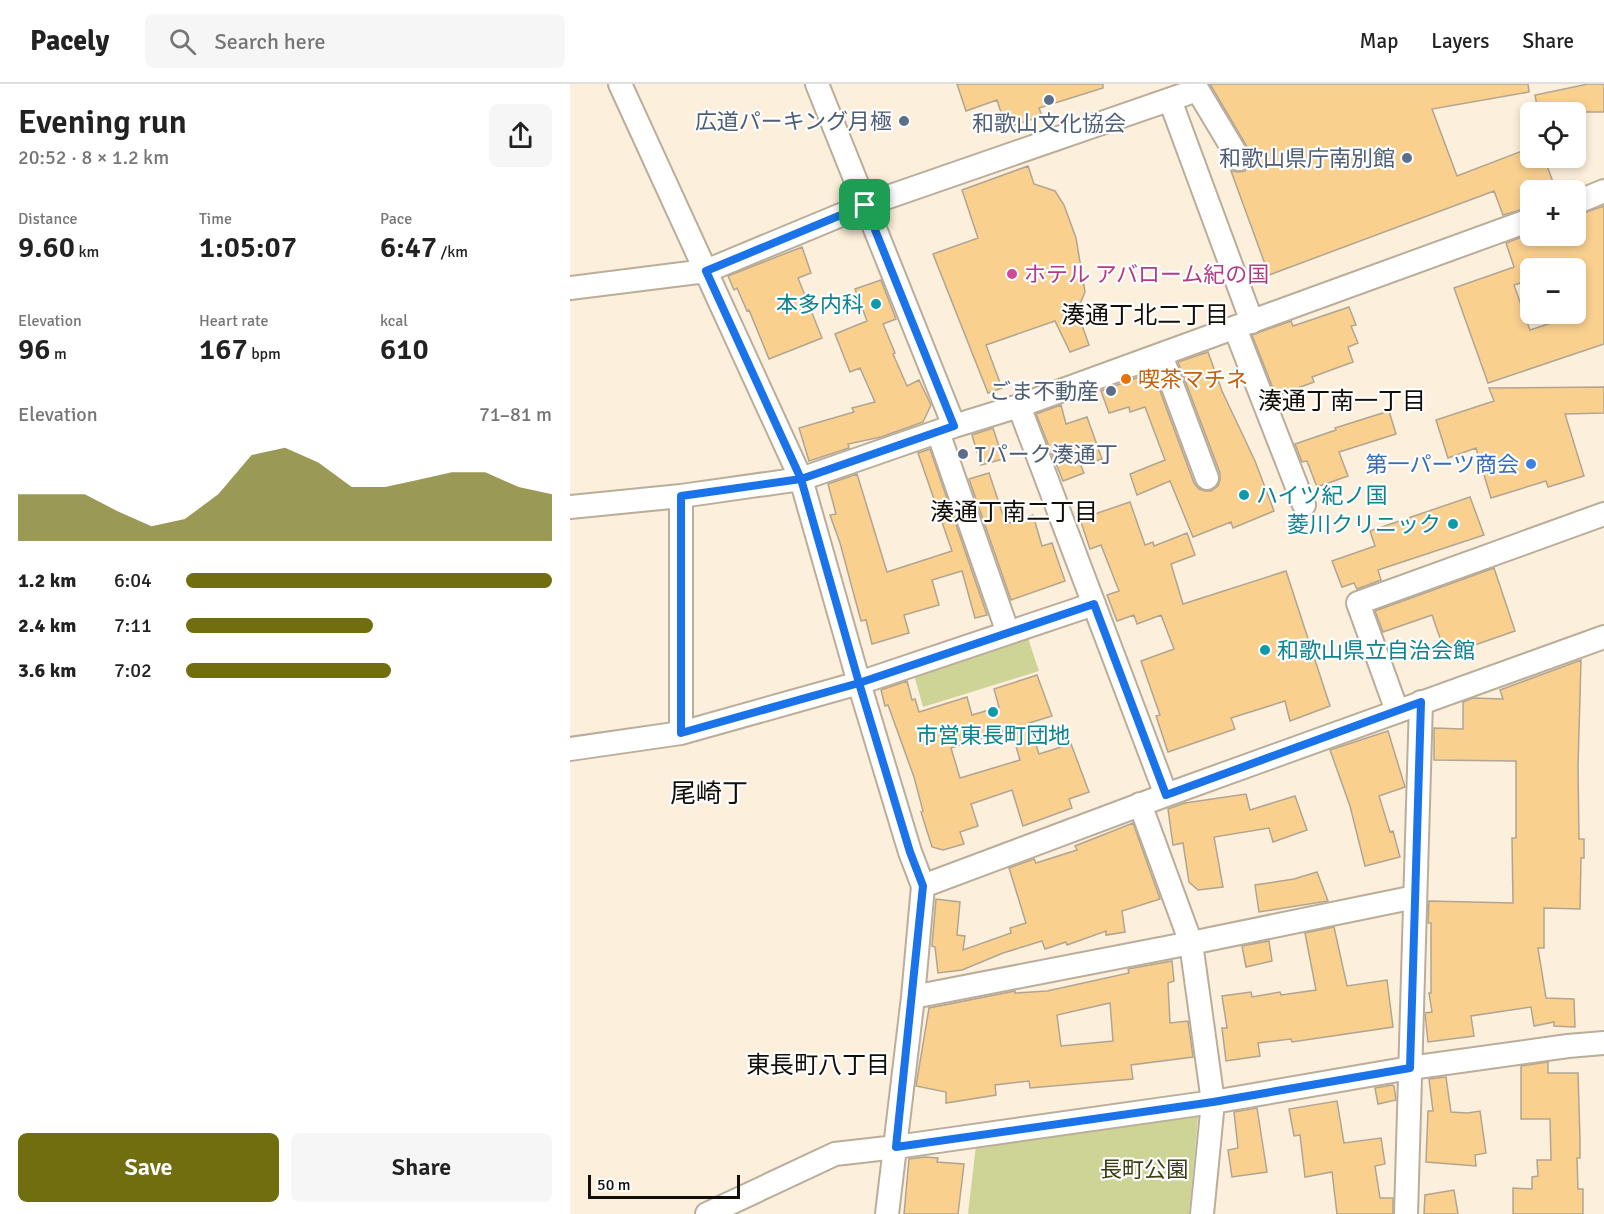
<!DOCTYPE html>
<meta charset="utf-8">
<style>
:root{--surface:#fff;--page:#f6f6f6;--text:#222;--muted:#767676;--line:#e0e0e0;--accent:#706e0e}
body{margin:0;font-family:Signika,"Noto Sans JP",sans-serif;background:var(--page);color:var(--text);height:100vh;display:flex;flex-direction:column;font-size:22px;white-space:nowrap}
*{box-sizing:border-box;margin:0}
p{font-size:20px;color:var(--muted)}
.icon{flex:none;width:33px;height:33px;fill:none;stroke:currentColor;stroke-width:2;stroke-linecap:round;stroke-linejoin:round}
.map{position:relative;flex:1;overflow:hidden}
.details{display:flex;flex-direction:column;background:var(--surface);width:570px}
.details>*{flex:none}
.controls{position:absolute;left:950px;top:18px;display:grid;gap:12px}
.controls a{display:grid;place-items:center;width:66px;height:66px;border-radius:9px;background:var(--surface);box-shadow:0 3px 9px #0003;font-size:30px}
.scale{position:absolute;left:18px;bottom:15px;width:152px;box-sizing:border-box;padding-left:6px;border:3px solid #130f08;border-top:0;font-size:16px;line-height:21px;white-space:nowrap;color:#130f08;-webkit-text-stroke:4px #fefefe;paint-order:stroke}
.pin{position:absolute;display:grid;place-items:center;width:51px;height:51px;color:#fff;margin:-26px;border-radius:12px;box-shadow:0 3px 9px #0006}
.round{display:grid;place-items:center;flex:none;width:63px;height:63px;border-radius:9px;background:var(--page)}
.head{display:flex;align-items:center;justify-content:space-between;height:102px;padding:0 18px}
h1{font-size:33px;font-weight:600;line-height:45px}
.figures{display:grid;grid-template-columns:repeat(3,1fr);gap:9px;height:102px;padding:6px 18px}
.figures div{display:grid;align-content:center}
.figures b{font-size:30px;font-weight:600}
.figures small{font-size:16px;font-weight:400}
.figures p{font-size:16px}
.chart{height:168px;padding:12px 18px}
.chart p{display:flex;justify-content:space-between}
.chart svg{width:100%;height:108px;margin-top:6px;fill:var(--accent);opacity:.7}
.primary-button{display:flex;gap:12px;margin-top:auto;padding:12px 18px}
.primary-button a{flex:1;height:69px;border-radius:9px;background:var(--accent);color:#fff;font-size:24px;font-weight:600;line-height:69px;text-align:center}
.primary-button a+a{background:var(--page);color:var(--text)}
ul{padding:0 18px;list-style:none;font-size:20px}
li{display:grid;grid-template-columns:96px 72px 1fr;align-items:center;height:45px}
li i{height:15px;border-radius:8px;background:var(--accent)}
header{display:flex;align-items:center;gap:36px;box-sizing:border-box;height:84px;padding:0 30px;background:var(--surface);border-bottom:2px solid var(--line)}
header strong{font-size:28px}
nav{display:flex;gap:33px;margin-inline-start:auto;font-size:21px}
.search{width:420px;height:54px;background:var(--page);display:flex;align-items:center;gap:15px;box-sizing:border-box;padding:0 21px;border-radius:9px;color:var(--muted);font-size:22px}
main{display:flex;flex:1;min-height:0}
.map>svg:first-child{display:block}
</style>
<header>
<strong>Pacely</strong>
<div class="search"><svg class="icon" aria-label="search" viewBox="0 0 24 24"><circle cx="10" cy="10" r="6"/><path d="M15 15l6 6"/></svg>Search here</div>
<nav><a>Map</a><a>Layers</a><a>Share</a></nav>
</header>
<main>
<section class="details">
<div class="head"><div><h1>Evening run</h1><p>20:52 · 8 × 1.2 km</p></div><a class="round"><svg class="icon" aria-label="share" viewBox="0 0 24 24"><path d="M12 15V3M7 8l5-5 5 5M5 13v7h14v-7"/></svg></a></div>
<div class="figures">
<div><p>Distance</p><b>9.60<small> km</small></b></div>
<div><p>Time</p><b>1:05:07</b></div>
<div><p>Pace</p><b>6:47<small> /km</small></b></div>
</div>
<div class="figures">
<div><p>Elevation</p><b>96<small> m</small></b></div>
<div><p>Heart rate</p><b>167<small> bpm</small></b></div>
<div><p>kcal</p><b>610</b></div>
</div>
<div class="chart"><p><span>Elevation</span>71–81 m</p>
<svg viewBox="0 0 160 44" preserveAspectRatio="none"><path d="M0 44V25L10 25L20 25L30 32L40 38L50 35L60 25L70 9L80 6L90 12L100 22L110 22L120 19L130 16L140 16L150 22L160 25V44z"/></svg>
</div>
<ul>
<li><b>1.2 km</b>6:04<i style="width:100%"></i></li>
<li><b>2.4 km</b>7:11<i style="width:51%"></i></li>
<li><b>3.6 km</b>7:02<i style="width:56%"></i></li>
</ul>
<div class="primary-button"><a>Save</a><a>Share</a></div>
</section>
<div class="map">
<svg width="1034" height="1130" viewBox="0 0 1034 1130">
<rect width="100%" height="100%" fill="#fcefdb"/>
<path fill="#ced396" d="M 457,551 L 469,587 L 353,623 L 343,587 Z
M 628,1033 L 619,1130 L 398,1130 L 406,1061 Z"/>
<path fill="#fad08f" stroke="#b1a592" stroke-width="1.5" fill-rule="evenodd" d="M 387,0 L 533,0 L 533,4 L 469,24 L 472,32 L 436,44 L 427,16 L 396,27 Z
M 640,0 L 958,0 L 959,8 L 862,25 L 887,92 L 960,64 L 960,74 L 974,74 L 986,106 L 960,106 L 960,123 L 933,131 L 924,107 L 699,191 L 661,87 L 669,88 L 675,87 L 681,79 L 686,78 Z
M 1018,0 L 1034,0 L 1034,28 L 968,28 L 965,11 Z
M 458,82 L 464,100 L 485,107 L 494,121 L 506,154 L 515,208 L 507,227 L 519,261 L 500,268 L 485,237 L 416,261 L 432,304 L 418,309 L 363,170 L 408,154 L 392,106 Z
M 1034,122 L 1034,260 L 918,299 L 884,204 L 944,183 L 936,159 L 960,150 L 1005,152 L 1005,132 ZM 960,184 L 1005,184 L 1005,231 L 960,246 L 944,201 L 950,199 L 958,221 L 960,220 Z
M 232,163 L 241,189 L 228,194 L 252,254 L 199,275 L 179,226 L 177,227 L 167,204 L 164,206 L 158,192 Z
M 311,196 L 326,235 L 313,240 L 325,269 L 323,270 L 337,302 L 349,296 L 361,321 L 353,338 L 311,353 L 278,360 L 279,364 L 239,377 L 229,344 L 284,328 L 282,324 L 305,318 L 290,284 L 280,288 L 265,250 L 297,237 L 285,205 Z
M 779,223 L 786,241 L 781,242 L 788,259 L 778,263 L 783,278 L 742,293 L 744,298 L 706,312 L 682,251 L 721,237 L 723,242 Z
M 638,268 L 652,307 L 685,377 L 704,427 L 663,444 L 661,438 L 623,453 L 600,397 L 567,411 L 560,390 L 595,376 L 575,323 L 560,328 L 559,323 L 539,329 L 531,307 L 583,288 L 624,399 L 629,405 L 635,407 L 641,407 L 648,402 L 650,396 L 650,389 L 608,278 Z
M 1034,303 L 1034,329 L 995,330 L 1014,392 L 978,403 L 976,397 L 921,414 L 906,364 L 878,374 L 866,336 L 924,317 L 919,304 Z
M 491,321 L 496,340 L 517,333 L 532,375 L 511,382 L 514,389 L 493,397 L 466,330 Z
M 819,327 L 826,350 L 769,368 L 778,392 L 747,403 L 737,377 L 732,378 L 725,360 L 766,346 L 765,344 Z
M 423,344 L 433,375 L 411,381 L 402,351 Z
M 360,365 L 417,531 L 405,534 L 392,487 L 362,496 L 369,521 L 334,531 L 339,549 L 302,560 L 296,536 L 291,537 L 270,459 L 260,431 L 266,430 L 258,400 L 287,390 L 317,488 L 382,467 L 348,369 Z
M 419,389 L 436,440 L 463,431 L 472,462 L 482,459 L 495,497 L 441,516 L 399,395 Z
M 900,413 L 914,451 L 808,486 L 811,496 L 787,505 L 784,499 L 772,503 L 762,477 L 805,462 L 800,447 Z
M 560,418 L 575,461 L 583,458 L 584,462 L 617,449 L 625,471 L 601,480 L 613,520 L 716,487 L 760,622 L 720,637 L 715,617 L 661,634 L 665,645 L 598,668 L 586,632 L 590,631 L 571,577 L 604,565 L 591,531 L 567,540 L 564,531 L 547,537 L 537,511 L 549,507 L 531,461 L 520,465 L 510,435 Z
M 924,484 L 945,547 L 876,571 L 862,531 L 813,548 L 805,527 Z
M 1011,576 L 1008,683 L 1009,755 L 1014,755 L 1014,774 L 1011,774 L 1010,825 L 974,824 L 974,864 L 968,864 L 976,914 L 1004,915 L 1005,943 L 984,942 L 984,938 L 964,942 L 961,923 L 901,932 L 904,952 L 858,958 L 855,929 L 862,928 L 859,909 L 861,909 L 861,839 L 858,839 L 859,817 L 943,819 L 942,754 L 946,754 L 946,677 L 864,676 L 864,644 L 893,645 L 893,618 L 903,614 L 933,615 L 930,606 Z
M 467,591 L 482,632 L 459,639 L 469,670 L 501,660 L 519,708 L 499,715 L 502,724 L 453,742 L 442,706 L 401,720 L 408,742 L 390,748 L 394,760 L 373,766 L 362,763 L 351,728 L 353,727 L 344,693 L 318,621 L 315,622 L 311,606 L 337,597 L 342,616 L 345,615 L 349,628 L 397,613 L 402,631 L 429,623 L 424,605 ZM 441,645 L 450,676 L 390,694 L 381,664 Z
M 818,647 L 835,703 L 809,712 L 820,748 L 823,747 L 830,773 L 795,782 L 780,722 L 760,666 Z
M 676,710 L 680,726 L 725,712 L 737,746 L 703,758 L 699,744 L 644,753 L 653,803 L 628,806 L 619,798 L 613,759 L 603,761 L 598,725 L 615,719 Z
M 563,739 L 590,815 L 552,827 L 555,848 L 536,851 L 536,847 L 497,861 L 496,858 L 475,865 L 472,857 L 433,869 L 392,886 L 368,889 L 365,863 L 362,862 L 366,815 L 390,818 L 387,851 L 395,852 L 393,866 L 441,849 L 440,844 L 456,839 L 439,784 L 464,775 L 466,779 L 507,766 L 505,762 Z
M 747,788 L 758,817 L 689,828 L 685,801 L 724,795 Z
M 764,843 L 777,902 L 817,896 L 823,943 L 722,958 L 721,955 L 688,959 L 690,972 L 656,977 L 652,944 L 657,944 L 652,912 L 681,908 L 682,913 L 710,908 L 711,911 L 746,906 L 735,849 Z
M 699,857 L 702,877 L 676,883 L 672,862 Z
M 602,877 L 604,897 L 598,899 L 600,939 L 618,937 L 623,973 L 561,981 L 563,995 L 460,1004 L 459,997 L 425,1001 L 426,1011 L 376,1019 L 376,1008 L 346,1002 L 359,924 L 445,907 L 445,909 L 477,907 L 559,889 L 558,885 ZM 540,919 L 543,957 L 491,962 L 487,931 Z
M 978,978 L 978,989 L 1008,989 L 1010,1056 L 1010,1074 L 1007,1074 L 1008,1105 L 1013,1105 L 1013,1130 L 943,1130 L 943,1104 L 962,1105 L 962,1093 L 968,1092 L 967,1076 L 981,1076 L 980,1035 L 951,1035 L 951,982 Z
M 876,993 L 881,1028 L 898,1029 L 910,1027 L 916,1069 L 905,1071 L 906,1082 L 856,1078 L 858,1027 L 863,1027 L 859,995 Z
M 822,1001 L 824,1002 L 826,1016 L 808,1020 L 805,1004 Z
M 767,1017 L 774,1059 L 811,1054 L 815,1080 L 805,1082 L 810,1114 L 823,1114 L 823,1130 L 767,1130 L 762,1088 L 735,1093 L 730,1051 L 724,1052 L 719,1025 Z
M 687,1024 L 697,1088 L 662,1093 L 658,1066 L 668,1064 L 664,1028 Z
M 355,1073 L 368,1074 L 367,1078 L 394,1080 L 388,1130 L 334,1130 L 339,1075 Z
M 884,1106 L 888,1130 L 854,1130 L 855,1111 Z"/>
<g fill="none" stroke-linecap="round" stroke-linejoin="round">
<defs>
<path id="minor" d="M 50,0 L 231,395 L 289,599 L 340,768 L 353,802 L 343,913 L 317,1130
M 247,0 L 384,342
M 624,0 L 669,75
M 600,16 L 682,238
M 1005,119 L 1034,107
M 0,204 L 136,187 L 295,121 L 627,6
M 665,244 L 734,421
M 591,271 L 637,394
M 449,322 L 596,711
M 368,348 L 438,549
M 111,412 L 111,649
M 0,423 L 111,412 L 231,395 L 384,342 L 449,322 L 960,136
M 827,627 L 788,519 L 1034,430
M 0,665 L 111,649 L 289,599 L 524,520
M 570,720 L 621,859 L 643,1018 L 632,1130
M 353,802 L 596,711 L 1034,553
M 343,913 L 621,859 L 845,813
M 137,1130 L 265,1070 L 326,1063 L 643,1018 L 840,984 L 998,962 L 1034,959
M 836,1130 L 851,618"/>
</defs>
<use href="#minor" stroke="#baad9a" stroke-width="26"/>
<use href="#minor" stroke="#fff" stroke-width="22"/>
</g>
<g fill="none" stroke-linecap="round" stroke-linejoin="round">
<defs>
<path id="route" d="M 295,121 L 384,342 L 231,395 L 111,412 L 111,649 L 289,599 L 340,768 L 353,802 L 326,1063 L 643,1018 L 840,984 L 851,618 L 596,711 L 524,520 L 289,599 L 231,395 L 136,187 L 295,121"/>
</defs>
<use href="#route" stroke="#fff" stroke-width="12"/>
<use href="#route" stroke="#1a73e8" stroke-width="8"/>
</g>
<g fill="#5c6f8a" stroke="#fefefe" stroke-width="2">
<circle cx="479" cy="16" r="6"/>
<circle cx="334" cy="37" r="6"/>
<circle cx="837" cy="74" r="6"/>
<circle cx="541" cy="307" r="6"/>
<circle cx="393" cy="370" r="6"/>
</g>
<circle fill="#d1479c" stroke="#fefefe" stroke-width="2" cx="442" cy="190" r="6"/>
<g fill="#0f9aa8" stroke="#fefefe" stroke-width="2">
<circle cx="306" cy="220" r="6"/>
<circle cx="674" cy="411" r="6"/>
<circle cx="883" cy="440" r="6"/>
<circle cx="695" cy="566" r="6"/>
<circle cx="423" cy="628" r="6"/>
</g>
<circle fill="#e8710a" stroke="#fefefe" stroke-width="2" cx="556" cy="295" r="6"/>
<circle fill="#3f7fe0" stroke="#fefefe" stroke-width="2" cx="961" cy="380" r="6"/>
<g text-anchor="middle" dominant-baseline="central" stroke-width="4.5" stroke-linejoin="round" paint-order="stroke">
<g font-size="22" fill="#4e5e75" stroke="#fefefe" text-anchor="end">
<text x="322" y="37">広道パーキング月極</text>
<text x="479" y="39" text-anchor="middle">和歌山文化協会</text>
<text x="825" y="74">和歌山県庁南別館</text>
<text x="529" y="307">ごま不動産</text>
<text x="405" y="370" text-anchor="start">Tパーク湊通丁</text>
</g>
<g font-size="22" fill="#b23c85" stroke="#fefefe" text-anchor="start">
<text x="454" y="190">ホテル アバローム紀の国</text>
</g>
<g font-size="22" fill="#0d838f" stroke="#fefefe" text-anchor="end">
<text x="294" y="220">本多内科</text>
<text x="686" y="411" text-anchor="start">ハイツ紀ノ国</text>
<text x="871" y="440">菱川クリニック</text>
<text x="707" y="566" text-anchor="start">和歌山県立自治会館</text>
<text x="423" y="651" text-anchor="middle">市営東長町団地</text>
</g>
<g font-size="22" fill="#c56008" stroke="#fefefe" text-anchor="start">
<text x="568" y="295">喫茶マチネ</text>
</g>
<g font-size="22" fill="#366cbe" stroke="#fefefe" text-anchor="end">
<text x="949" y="380">第一パーツ商会</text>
</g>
<g font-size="22" fill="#3b3d15" stroke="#fefefe">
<text x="574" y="1085">長町公園</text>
</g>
<g font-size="24" fill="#130f08" stroke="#fefefe">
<text x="575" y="231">湊通丁北二丁目</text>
<text x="772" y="317">湊通丁南一丁目</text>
<text x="444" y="428">湊通丁南二丁目</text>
<text x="248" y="981">東長町八丁目</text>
</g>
<g font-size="26" fill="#130f08" stroke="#fefefe">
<text x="139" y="710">尾崎丁</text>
</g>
</g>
</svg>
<div class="controls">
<a><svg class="icon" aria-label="locate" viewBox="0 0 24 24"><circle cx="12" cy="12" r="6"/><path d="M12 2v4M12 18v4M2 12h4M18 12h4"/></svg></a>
<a>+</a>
<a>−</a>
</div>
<div class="scale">50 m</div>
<div class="pin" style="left:295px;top:121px;background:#1e9e55"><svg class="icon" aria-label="arrive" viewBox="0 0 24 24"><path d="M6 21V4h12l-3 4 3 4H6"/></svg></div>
</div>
</main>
